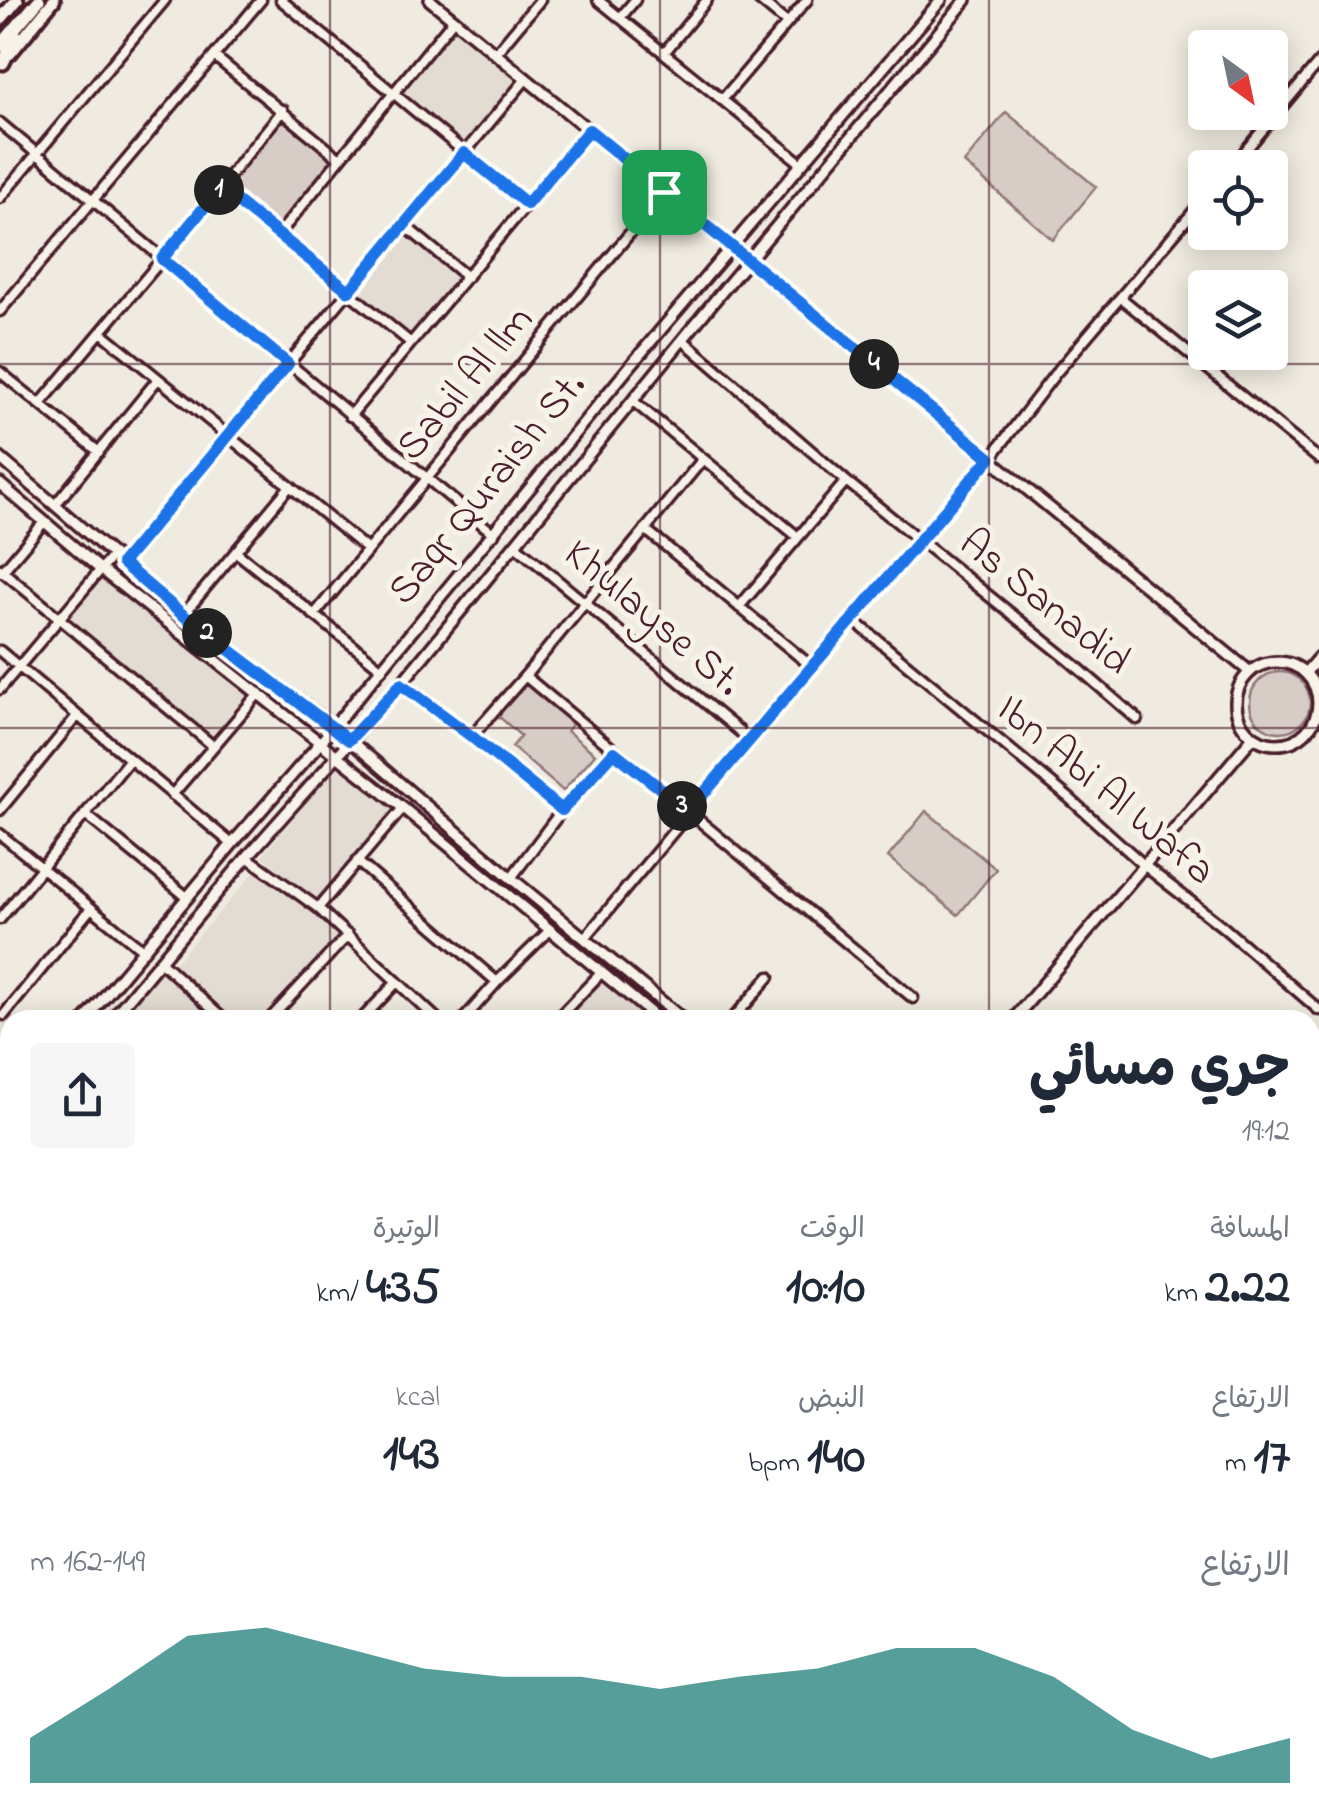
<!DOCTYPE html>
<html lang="ar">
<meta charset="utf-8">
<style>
:root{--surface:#fff;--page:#f6f6f7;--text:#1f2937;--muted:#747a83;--accent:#0f766e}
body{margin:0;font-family:"Indie Flower","Playpen Sans Arabic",sans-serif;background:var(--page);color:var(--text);direction:rtl;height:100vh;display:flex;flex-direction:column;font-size:38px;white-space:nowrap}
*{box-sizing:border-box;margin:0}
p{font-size:32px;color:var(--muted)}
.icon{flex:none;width:55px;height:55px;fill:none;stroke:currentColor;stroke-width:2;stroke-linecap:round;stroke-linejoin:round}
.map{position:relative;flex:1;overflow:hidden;direction:ltr}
.sheet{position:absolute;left:0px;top:1010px;width:1320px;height:810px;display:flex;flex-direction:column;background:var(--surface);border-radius:30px 30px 0 0;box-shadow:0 5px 25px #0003;direction:rtl}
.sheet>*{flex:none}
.needle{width:65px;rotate:147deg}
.tools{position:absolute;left:1188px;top:30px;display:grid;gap:20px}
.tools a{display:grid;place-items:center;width:100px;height:100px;border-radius:10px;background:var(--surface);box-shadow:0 5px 25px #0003;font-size:50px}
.pin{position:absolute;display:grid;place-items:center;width:85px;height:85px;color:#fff;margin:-42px;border-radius:20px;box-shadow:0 5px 15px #0006}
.km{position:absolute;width:50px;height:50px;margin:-25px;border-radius:50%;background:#222;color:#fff;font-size:28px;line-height:50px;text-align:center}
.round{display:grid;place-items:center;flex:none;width:105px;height:105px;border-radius:10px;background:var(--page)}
.headline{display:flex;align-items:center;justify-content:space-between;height:170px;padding:0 30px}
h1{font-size:55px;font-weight:700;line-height:75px}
.metrics{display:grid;grid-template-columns:repeat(3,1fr);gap:15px;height:170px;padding:10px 30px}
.metrics div{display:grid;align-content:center}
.metrics b{font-size:50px;font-weight:700}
.metrics small{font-size:28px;font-weight:400}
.metrics p{font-size:28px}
.chart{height:280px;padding:20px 30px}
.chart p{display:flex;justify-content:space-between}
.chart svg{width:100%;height:180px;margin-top:10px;fill:var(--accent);opacity:.7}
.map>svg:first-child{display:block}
</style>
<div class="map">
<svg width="1319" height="1820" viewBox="0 0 1319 1820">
<rect width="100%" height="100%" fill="#f0ebe0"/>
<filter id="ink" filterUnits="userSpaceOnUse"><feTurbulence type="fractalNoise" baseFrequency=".01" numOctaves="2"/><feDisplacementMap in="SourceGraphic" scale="20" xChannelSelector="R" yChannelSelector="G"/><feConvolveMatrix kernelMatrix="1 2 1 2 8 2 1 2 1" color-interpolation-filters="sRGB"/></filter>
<g filter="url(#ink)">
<path fill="#e3dcd2" d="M 454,23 L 521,80 L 464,150 L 398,93 Z
M 407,231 L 462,276 L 412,337 L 357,291 Z
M 101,572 L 255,694 L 213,742 L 62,619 Z
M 339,763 L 397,810 L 317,902 L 262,856 Z
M 258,868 L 342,936 L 266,1020 L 235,1020 L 174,964 Z
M 162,967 L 220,1020 L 119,1020 Z
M 602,977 L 649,1016 L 646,1020 L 563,1020 Z
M 647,1810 L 713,1810 L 726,1820 L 659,1820 Z"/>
<path fill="#d8cdc6" stroke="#917678" stroke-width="2.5" d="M 1006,112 L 1096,187 L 1053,240 L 964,163 Z
M 285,117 L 337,160 L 279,228 L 228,186 Z
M1250 702a30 30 0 1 1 60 0a30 30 0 1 1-60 0Z
M 525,683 L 573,723 L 567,731 L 595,754 L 563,791 L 512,747 L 521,736 L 497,715 Z
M 926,811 L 996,869 L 958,915 L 888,857 Z"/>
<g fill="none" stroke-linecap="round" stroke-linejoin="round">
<defs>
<path id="minor" d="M 281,0 L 527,204
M 598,0 L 802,164
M 759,0 L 787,23
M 620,18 L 635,0
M 664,53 L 707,0
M 495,54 L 540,0
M 214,56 L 340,159
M 722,100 L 807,0
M 0,123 L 494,534
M 1231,168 L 1319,62
M 220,187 L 411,343
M 0,198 L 165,0
M 404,225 L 467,277
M 279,234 L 454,19
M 1121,298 L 1319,459
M 0,311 L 261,0
M 101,332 L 368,550
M 684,341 L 846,481 L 1070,661 L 1137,719
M 0,372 L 99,452
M 633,401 L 798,537
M 41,403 L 162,259 L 283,110
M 350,416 L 589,130
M 55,505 L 158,379
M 645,529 L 811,666
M 515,545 L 750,740
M 236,552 L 382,669
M 122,563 L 526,79
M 0,569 L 212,745
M 2,572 L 44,522
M 739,607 L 846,481
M 183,615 L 290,486
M 314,615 L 664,192
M 852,619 L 1069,798 L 1145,866 L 1223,927 L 1319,1010
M 0,651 L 232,844
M 525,676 L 913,998
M 401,684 L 471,737 L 562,810
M 0,689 L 113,555
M 471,737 L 525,676 L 703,459
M 172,795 L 259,693
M 0,810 L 77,716
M 85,814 L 187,897
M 0,834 L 143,950
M 247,857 L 318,908 L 438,1020
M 357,861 L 497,982
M 511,878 L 562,810 L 614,752
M 318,908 L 403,808
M 0,919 L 130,759
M 585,938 L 811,666 L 990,459 L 1055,374 L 1205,198
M 160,961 L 224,1020
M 4,1015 L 91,908
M 269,1020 L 348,935
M 361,1020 L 397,982
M 463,1020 L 497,982 L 550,930
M 556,1020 L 601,973
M 732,1020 L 769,977
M 0,1214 L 10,1223
M 1310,1260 L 1319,1250
M 0,1440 L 10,1448
M 0,1559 L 10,1547
M 0,1640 L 10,1648
M 1310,1672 L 1319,1680
M 0,1737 L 10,1745
M 0,1780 L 10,1768
M 86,1810 L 98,1820
M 207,1810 L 219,1820
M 321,1810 L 333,1820
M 441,1810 L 453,1820
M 1182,1810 L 1194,1820
M 142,1820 L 150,1810"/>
<path id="tertiary" d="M 430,0 L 1250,672
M 0,458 L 183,615 L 333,726 L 511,878 L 684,1020
M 0,484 L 100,569 L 403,808 L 659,1020
M1236 703a41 41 0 1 1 82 0a41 41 0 1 1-82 0Z
M 1306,672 L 1319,657
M 85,1020 L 232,844 L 321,742 L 631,365 L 941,0
M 111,1020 L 247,857 L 401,684 L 715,300 L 966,0
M 1013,1020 L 1253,737
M 0,1122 L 10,1110
M 0,1152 L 10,1140
M 1310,1538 L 1319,1546
M 1310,1566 L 1319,1573
M 1309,1820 L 1319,1808"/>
<path id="secondary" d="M 10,54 L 54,0"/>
<path id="primary" d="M 0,20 L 17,0
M 0,46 L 39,0
M 3,63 L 16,35
M 0,1275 L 10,1283
M 0,1334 L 10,1342
M 575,1810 L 587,1820
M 641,1810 L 653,1820"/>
<path id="motorway" d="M 0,1290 L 10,1299
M 0,1314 L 10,1322
M 591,1810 L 603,1820
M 620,1810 L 632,1820"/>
</defs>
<use href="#minor" stroke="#4a1f2b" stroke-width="15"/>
<use href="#tertiary" stroke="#4a1f2b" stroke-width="16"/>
<use href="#secondary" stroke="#4a1f2b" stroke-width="18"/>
<use href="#primary" stroke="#4a1f2b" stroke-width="19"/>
<use href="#motorway" stroke="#4a1f2b" stroke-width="20"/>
<use href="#minor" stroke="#f7f3e8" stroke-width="8"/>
<use href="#tertiary" stroke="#f7f3e8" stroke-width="9"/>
<use href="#secondary" stroke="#f7f3e8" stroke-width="10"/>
<use href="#primary" stroke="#f7f3e8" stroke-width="11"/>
<use href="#motorway" stroke="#f7f3e8" stroke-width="12"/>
</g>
</g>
<g fill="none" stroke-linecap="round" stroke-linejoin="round" filter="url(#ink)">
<defs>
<path id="route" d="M 589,130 L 990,458 L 689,811 L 614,752 L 562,810 L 471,736 L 401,684 L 349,740 L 183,615 L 122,563 L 288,364 L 162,259 L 220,188 L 349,291 L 464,153 L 527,204 Z"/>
</defs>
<use href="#route" stroke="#fff" stroke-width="20"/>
<use href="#route" stroke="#1a73e8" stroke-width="12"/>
</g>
<path fill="none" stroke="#4a1f2b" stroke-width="2.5" stroke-opacity="0.55" d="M 330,0 L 330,1020M 660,0 L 660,1020M 989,0 L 989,1020M 0,364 L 1319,364M 0,728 L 1319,728M 0,1092 L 10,1092M 1310,1092 L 1319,1092M 0,1456 L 10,1456M 1310,1456 L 1319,1456M 330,1810 L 330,1820M 660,1810 L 660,1820M 989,1810 L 989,1820"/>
<g text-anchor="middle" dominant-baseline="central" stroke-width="10" stroke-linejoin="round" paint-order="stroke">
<g font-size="42" fill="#4a1f2b" stroke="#f7f3e8">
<text transform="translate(466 384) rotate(-50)">Sabil Al llm</text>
<text transform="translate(488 489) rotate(-51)">Saqr Quraish St.</text>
<text transform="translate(1044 603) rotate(39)">As Sanadid</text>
<text transform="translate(652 619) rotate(40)">Khulayse St.</text>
<text transform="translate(1105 791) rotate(40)">Ibn Abi Al Wafa</text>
</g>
</g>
</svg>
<div class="tools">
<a><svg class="needle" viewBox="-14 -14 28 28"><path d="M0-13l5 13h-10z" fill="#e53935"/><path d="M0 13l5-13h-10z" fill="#747a83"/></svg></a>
<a><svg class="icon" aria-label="locate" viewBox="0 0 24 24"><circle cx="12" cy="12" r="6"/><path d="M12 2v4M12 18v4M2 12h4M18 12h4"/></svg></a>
<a><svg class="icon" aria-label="layers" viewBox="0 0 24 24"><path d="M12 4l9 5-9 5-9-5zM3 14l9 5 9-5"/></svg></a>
</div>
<div class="pin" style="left:664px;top:192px;background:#1e9e55"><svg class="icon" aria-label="arrive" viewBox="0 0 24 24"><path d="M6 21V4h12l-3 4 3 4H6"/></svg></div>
<b class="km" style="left:219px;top:190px">1</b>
<b class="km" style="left:207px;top:633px">2</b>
<b class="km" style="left:682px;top:806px">3</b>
<b class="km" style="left:874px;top:364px">4</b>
<section class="sheet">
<div class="headline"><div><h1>جري مسائي</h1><p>19:12</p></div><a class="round"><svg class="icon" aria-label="share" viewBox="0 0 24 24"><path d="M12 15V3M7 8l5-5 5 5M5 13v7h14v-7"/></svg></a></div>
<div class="metrics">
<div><p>المسافة</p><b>2.22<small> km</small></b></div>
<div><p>الوقت</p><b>10:10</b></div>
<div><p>الوتيرة</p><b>4:35<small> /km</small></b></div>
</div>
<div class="metrics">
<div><p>الارتفاع</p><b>17<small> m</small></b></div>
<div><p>النبض</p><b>140<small> bpm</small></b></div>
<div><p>kcal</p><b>143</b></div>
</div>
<div class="chart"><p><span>الارتفاع</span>149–162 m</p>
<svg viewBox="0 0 160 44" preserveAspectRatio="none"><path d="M0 44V33L10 21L20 8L30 6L40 11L50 16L60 18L70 18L80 21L90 18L100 16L110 11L120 11L130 18L140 31L150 38L160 33V44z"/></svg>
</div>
</section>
</div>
